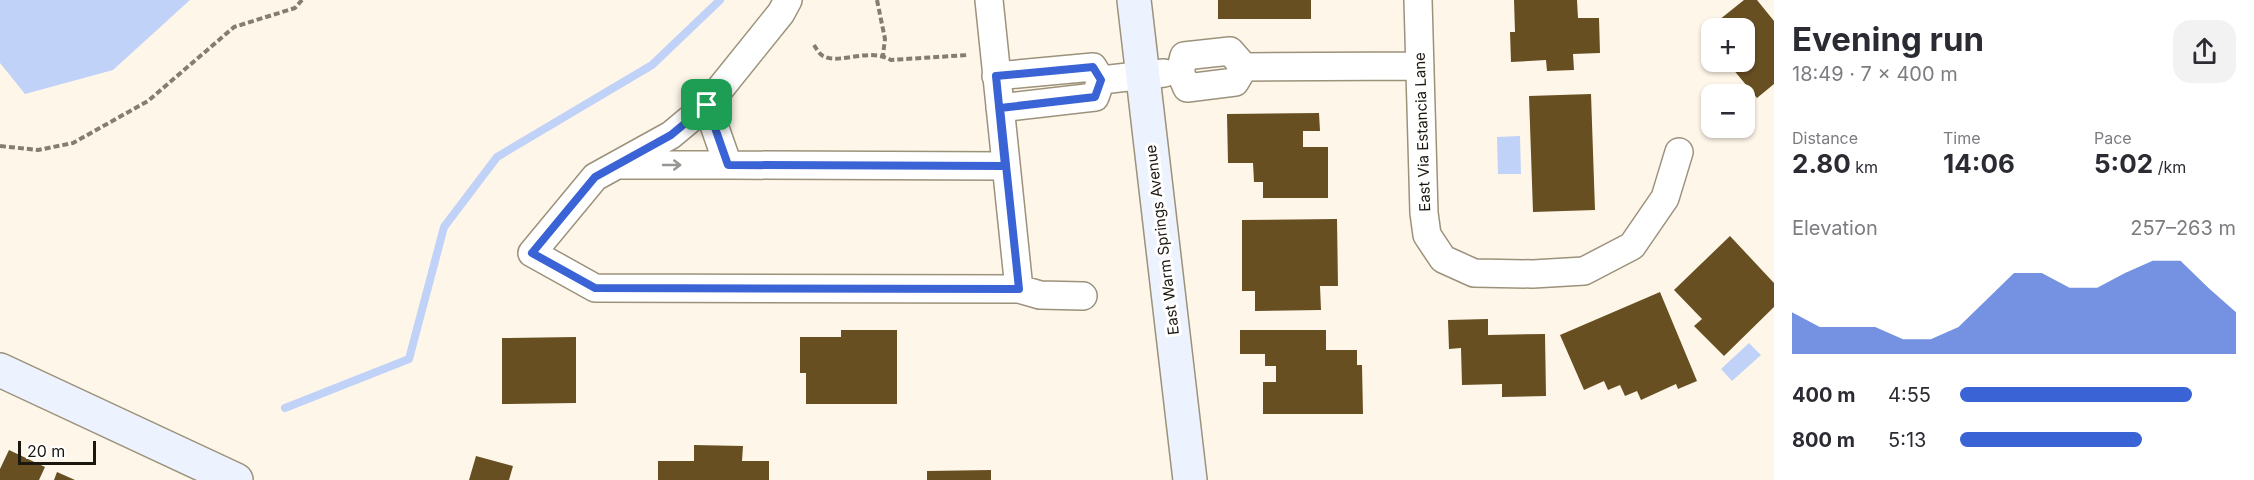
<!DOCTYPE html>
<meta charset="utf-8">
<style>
:root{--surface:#fff;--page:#f2f2f3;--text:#2b2b33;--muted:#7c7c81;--accent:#3a64d5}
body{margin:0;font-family:Inter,sans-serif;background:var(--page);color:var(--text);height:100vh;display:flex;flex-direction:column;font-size:22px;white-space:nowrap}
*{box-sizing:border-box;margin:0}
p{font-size:20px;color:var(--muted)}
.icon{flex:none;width:33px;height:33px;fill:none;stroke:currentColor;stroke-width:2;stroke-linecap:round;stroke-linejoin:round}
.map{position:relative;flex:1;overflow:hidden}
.side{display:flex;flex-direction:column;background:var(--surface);width:480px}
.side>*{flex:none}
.controls{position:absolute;left:1701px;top:18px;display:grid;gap:12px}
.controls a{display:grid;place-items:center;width:54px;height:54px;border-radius:12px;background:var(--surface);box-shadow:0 2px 4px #0004;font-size:30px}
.scale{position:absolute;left:18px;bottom:15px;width:78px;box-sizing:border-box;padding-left:6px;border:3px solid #1b160e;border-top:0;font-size:16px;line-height:21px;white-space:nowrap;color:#1b160e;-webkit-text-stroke:4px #fff;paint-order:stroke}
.pin{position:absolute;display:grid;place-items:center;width:51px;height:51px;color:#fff;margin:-26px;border-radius:12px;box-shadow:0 3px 9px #0006}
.round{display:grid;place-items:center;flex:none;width:63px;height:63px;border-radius:18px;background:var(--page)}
.overview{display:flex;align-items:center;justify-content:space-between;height:102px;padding:0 18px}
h1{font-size:33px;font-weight:700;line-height:45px}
.figures{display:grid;grid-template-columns:repeat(3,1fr);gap:9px;height:102px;padding:6px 18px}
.figures div{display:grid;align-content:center}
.figures b{font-size:26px;font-weight:700}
.figures small{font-size:16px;font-weight:400}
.figures p{font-size:16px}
.chart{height:168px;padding:12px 18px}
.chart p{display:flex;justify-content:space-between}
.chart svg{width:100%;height:108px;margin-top:6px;fill:var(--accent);opacity:.7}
ul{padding:0 18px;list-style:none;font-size:20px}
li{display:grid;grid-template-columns:96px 72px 1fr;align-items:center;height:45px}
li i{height:15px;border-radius:8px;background:var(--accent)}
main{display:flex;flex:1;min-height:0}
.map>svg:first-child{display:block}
</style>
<main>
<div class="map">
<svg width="1774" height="480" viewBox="0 0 1774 480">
<rect width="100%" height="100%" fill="#fef7e9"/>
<path fill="#c0d2f8" d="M 0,0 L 190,0 L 113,70 L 25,94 L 0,63 Z
M 1520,136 L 1521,174 L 1498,174 L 1497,137 Z
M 1749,343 L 1761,355 L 1732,381 L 1721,369 Z"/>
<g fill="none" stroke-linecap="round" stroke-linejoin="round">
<path stroke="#c0d2f8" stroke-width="8" d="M 285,408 L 409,359 L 444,227 L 497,157 L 652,65 L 720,0"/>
</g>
<path fill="#674f21" d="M 1218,0 L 1311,0 L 1311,19 L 1218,19 Z
M 1514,0 L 1577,0 L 1578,18 L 1599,18 L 1600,53 L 1573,54 L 1574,70 L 1547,71 L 1546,60 L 1511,62 L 1510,32 L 1515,32 Z
M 1744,0 L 1757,0 L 1774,21 L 1774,84 L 1757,98 L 1727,62 L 1744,62 L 1744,28 L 1718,28 L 1714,24 Z
M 1591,94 L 1595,210 L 1533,212 L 1529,96 Z
M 1319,113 L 1320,131 L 1303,131 L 1303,147 L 1328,147 L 1328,198 L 1263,198 L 1263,182 L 1254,182 L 1253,163 L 1228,163 L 1227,114 Z
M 1337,219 L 1338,286 L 1320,286 L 1321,310 L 1255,311 L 1255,291 L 1242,291 L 1242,220 Z
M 1730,236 L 1774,283 L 1774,307 L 1724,356 L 1694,326 L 1702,319 L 1674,290 Z
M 1660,292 L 1697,381 L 1678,389 L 1676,384 L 1641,400 L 1637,391 L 1625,396 L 1620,385 L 1608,390 L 1604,381 L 1584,390 L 1560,335 Z
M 1488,319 L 1488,335 L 1545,334 L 1546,396 L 1502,397 L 1502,384 L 1462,385 L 1461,348 L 1449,349 L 1448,320 Z
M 841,330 L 897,330 L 897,404 L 806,404 L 806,373 L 800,373 L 800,337 L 841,337 Z
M 1240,330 L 1326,330 L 1326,350 L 1357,350 L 1357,365 L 1362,365 L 1363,414 L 1263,414 L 1263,382 L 1276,382 L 1276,366 L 1265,366 L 1265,354 L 1240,354 Z
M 576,337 L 576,403 L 502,404 L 502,338 Z
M 694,445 L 743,446 L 742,461 L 769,461 L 769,480 L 658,480 L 658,461 L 694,461 Z
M 9,450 L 45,467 L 39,480 L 0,480 L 0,469 Z
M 476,456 L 513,466 L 509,480 L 469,480 Z
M 991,470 L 991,480 L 927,480 L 927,471 Z
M 57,472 L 75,480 L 54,480 Z"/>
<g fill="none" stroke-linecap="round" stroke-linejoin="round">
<defs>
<path id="street" d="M 788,0 L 781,13 L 707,105 L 671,135 L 595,177 L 532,253 L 595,288 L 1019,289 L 1040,295 L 1083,296
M 989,0 L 1019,289
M 1418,0 L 1424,213 L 1427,235 L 1443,259 L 1474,273 L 1533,274 L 1584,271 L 1632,246 L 1665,198 L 1679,152
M 1230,51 L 1244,67 L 1235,82 L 1187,88 L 1180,72 L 1184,56 Z
M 1244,67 L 1420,66
M 996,76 L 1093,67 L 1101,80 L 1095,97 L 1000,108
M 1101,80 L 1164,73
M 618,165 L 728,165 L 707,105
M 728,165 L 1005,166"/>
<path id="secondary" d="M 1134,0 L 1190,480
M 0,370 L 236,480"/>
</defs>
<use href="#street" stroke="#9c917b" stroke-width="30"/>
<use href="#secondary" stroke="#9c917b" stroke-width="36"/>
<path stroke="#837d72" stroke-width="4" stroke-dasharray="6 3" stroke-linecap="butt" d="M 877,0 L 885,39 L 883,55
M 814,45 C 816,48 819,54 823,56 C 840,65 869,47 891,60 L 968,55
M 0,146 L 38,150 L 73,143 L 148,101 L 234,27 L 295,8 L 302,0"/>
<use href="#street" stroke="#fff" stroke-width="27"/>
<use href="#secondary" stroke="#ecf2fe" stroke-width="33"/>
</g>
<defs><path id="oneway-shaft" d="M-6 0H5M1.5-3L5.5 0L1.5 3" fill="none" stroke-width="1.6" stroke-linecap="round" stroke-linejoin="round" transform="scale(1.5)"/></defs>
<use stroke="#989693" href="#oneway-shaft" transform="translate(672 165)"/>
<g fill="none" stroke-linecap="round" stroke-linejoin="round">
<defs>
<path id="route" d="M 707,105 L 671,135 L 595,177 L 532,253 L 595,288 L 1019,289 L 1000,108 L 1095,97 L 1101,80 L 1093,67 L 996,76 L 1005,166 L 728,165 L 707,105"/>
</defs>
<use href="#route" stroke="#fff" stroke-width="12"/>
<use href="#route" stroke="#3a64d5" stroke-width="8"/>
</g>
<g text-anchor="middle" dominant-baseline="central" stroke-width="6" stroke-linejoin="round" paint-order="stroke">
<g font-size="15" fill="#1b160e" stroke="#fff">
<text transform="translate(1422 132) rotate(-92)">East Via Estancia Lane</text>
<text transform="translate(1162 240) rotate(-97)">East Warm Springs Avenue</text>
</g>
</g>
</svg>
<div class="controls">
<a>+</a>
<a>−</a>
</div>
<div class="scale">20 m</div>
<div class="pin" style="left:707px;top:105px;background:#1e9e55"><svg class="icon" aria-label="arrive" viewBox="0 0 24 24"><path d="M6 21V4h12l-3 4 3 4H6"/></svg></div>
</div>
<section class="side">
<div class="overview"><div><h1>Evening run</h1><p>18:49 · 7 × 400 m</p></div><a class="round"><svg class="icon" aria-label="share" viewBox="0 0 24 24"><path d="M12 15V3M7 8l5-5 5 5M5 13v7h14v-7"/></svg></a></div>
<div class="figures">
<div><p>Distance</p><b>2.80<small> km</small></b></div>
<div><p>Time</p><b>14:06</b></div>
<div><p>Pace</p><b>5:02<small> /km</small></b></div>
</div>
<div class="chart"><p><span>Elevation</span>257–263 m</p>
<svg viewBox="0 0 160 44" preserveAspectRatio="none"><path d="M0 44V27L10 33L20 33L30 33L40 38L50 38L60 33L70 22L80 11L90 11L100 17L110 17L120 11L130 6L140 6L150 17L160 27V44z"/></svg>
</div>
<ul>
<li><b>400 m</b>4:55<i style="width:84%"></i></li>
<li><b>800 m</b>5:13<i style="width:66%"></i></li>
</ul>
</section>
</main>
